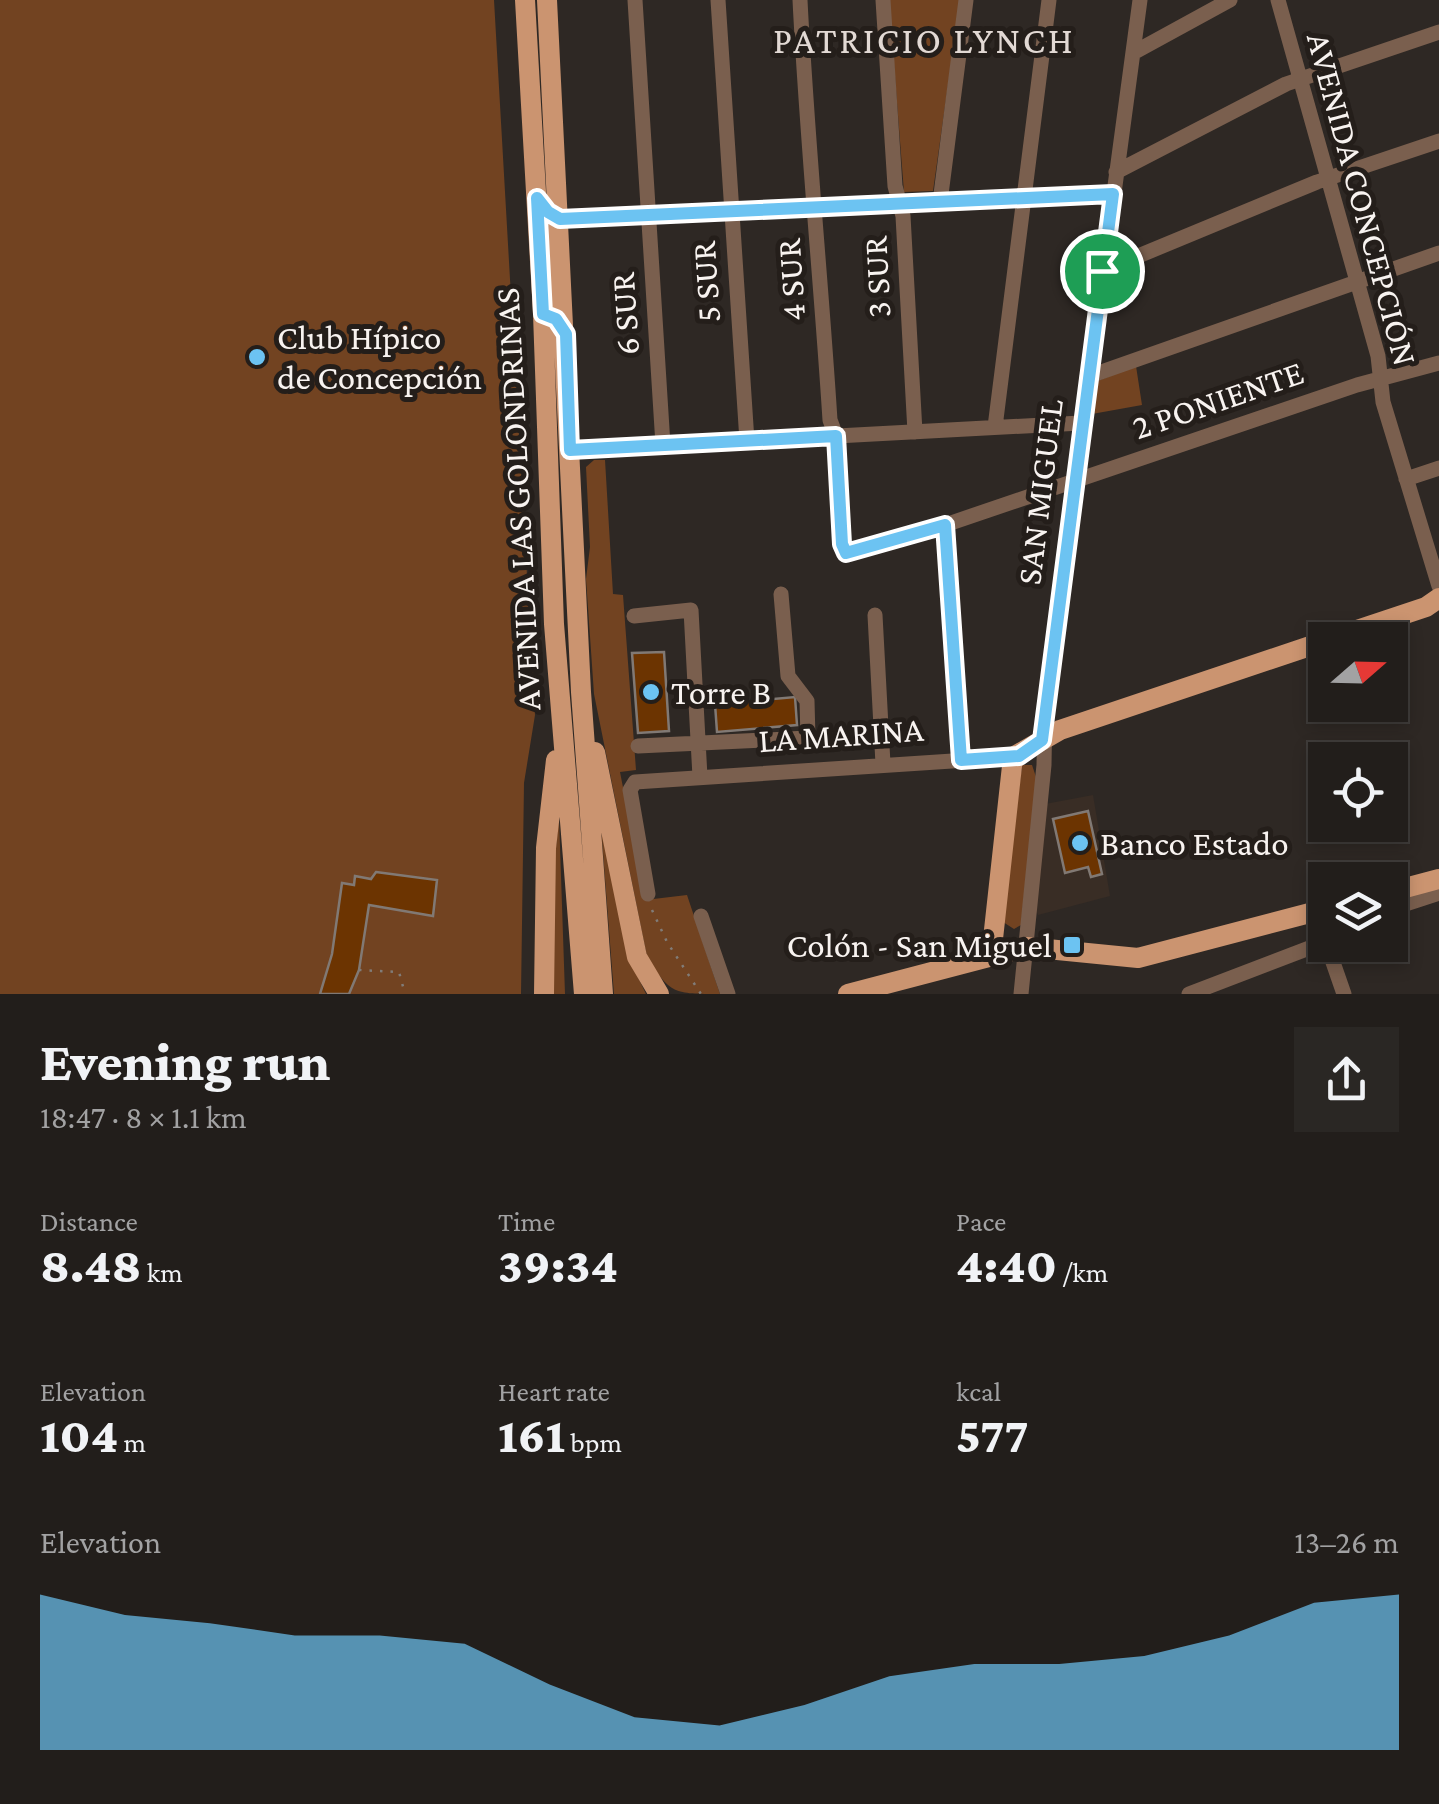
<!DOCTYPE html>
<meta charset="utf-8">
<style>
:root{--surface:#221e1b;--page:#2a2724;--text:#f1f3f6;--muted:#a2a2a3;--line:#3f3c3a;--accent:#6cc3f2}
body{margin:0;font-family:"Crimson Pro",serif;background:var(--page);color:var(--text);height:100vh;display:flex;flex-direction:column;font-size:38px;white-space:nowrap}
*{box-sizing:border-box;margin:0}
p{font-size:32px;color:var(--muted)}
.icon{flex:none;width:55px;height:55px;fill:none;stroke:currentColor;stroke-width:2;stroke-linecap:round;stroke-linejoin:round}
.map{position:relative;height:994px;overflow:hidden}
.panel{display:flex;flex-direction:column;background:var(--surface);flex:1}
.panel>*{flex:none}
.needle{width:65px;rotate:70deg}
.tools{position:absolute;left:1308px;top:622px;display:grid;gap:20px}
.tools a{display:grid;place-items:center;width:100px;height:100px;border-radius:0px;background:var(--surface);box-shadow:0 5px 15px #0003,0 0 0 2px var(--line);font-size:50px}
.pin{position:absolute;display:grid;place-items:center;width:85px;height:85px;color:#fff;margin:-42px;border:5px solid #fff;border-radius:50%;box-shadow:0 2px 10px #0007}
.round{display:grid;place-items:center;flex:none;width:105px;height:105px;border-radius:0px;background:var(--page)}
.head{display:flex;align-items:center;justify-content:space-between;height:170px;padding:0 40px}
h1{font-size:55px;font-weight:800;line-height:75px}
.figures{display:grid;grid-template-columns:repeat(3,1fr);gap:15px;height:170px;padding:10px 40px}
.figures div{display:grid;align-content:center}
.figures b{font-size:50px;font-weight:800}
.figures small{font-size:28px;font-weight:400}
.figures p{font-size:28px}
.chart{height:280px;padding:20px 40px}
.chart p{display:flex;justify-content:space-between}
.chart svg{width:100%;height:180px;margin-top:10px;fill:var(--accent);opacity:.7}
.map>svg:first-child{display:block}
</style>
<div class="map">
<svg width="1439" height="994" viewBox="0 0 1439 994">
<rect width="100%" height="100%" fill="#2e2824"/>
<path fill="#392d25" d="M 1093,795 L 1110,896 L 1038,915 L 1034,906 L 1045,804 Z"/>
<path fill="#724321" d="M 0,0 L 494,0 L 535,715 L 524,783 L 521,994 L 0,994 Z
M 889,0 L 960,0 L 933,191 L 904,192 Z
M 1136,366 L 1142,405 L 1092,414 L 1095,382 Z
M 594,460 L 605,460 L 613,594 L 623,595 L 636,770 L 620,772 L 645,900 L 687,895 L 720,994 C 674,994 670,994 647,957 L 594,694 L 586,579 L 590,547 L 586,467 Z
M 1022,765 L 1032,765 L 1036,777 L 1021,925 L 1014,929 L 1003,922 Z
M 600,814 L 634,969 L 646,994 L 614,994 Z
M 559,817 L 565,994 L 552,994 L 553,875 Z"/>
<path fill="#6c3401" stroke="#817974" stroke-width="2.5" d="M 664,652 L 669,731 L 638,733 L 632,653 Z
M 795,697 L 797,725 L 717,732 L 715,704 Z
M 1088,811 L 1102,874 L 1091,877 L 1088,867 L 1065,873 L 1053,819 Z
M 376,872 L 437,880 L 433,916 L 369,905 L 359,970 L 349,994 L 320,994 L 332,954 L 342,883 L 354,885 L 355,876 L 371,879 Z"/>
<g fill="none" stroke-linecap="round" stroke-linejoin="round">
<path stroke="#817c78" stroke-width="2.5" stroke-dasharray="2.5 8" stroke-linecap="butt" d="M 652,910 L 667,942 L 701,994
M 359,970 L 399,972 L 405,994"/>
<path stroke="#7a5f4e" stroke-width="15" d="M 635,0 L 663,445
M 718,0 L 747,441
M 800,0 C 807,141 821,279 830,420 L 836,436 L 842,544 L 847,553 L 945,525 L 1357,385 L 1439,363
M 883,0 L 895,186 L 903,216 L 915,432
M 1278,0 L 1378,356 L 1383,402 L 1439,586
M 1133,53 L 1230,0
M 1116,172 L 1286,84 L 1439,32
M 940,202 L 966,0
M 560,219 L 1113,194
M 1102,271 L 1317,182 L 1439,141
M 1087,377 L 1439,253
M 995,427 L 1049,0
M 571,450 L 1081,423
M 1406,479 L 1439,468
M 945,525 L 961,760
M 875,615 L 883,764
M 634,616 L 691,610 L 700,777
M 638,746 L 808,738 L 807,701 L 788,676 L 781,594
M 648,894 L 630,790 L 635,782 L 1013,757
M 1390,909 L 1439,893
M 701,916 L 728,994
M 1327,945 L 1344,994
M 1021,994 L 1044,765 L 1045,706 L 1140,0
M 1189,994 L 1325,942"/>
<path stroke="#cb9470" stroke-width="20" d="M 525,0 L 543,314 L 554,624 L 584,994
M 547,0 L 581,692 L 603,994
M 1327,640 L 1426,607 L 1439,598
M 595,752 L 637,957 L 659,994
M 1390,892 L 1439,879
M 991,957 L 1013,757 L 1060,730 L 1325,641
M 544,994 L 546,848 L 556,760
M 848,994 L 1027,947 L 1138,958 L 1325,909"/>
</g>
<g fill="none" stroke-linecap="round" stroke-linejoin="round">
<defs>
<path id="route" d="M 1113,194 L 1042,740 L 1019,756 L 961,760 L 945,525 L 846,553 L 842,544 L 836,436 L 570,450 L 566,334 L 556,319 L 543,314 L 537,198 L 548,212 L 560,219 Z"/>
</defs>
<use href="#route" stroke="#fff" stroke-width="20"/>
<use href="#route" stroke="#6cc3f2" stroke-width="12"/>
</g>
<g fill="#6cc3f2" stroke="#241e1a" stroke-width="4">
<circle cx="257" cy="357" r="10"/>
<circle cx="651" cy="692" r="10"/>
<circle cx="1080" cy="843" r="10"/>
<rect x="1062" y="935" width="20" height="20" rx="5"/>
</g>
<g text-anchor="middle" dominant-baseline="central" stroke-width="10" stroke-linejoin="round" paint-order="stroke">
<g font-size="35" fill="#f8f3f0" stroke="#241e1a">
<text transform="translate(1362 199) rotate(75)">AVENIDA CONCEPCIÓN</text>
<text transform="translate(877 277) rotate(-93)">3 SUR</text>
<text transform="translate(791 280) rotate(-94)">4 SUR</text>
<text transform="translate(706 282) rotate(-94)">5 SUR</text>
<text transform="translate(625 314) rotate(-94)">6 SUR</text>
<text transform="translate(1218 400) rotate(-19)">2 PONIENTE</text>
<text transform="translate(1040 492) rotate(-83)">SAN MIGUEL</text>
<text transform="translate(518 499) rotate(-93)">AVENIDA LAS GOLONDRINAS</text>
<text transform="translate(841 735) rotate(-4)">LA MARINA</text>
</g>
<g font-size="35" fill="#f8f3f0" stroke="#241e1a" text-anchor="start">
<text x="277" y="337">Club Hípico<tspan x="277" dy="40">de Concepción</tspan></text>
<text x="671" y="692">Torre B</text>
<text x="1100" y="843">Banco Estado</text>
<text x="1052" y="945" text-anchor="end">Colón - San Miguel</text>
</g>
<g font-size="38" letter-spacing="2.5" fill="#e2d9d4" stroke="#241e1a">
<text x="924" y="40">PATRICIO LYNCH</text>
</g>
</g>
</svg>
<div class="tools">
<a><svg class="needle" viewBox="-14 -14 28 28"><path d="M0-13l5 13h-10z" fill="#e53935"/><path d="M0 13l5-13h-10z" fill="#a2a2a3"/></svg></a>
<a><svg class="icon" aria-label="locate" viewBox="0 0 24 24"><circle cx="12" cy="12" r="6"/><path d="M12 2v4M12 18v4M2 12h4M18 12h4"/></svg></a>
<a><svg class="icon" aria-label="layers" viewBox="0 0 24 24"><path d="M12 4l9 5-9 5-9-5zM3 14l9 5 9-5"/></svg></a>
</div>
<div class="pin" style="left:1102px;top:271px;background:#1e9e55"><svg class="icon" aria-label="arrive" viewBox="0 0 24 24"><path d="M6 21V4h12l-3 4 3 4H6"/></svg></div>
</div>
<section class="panel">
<div class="head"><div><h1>Evening run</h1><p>18:47 · 8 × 1.1 km</p></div><a class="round"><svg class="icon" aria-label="share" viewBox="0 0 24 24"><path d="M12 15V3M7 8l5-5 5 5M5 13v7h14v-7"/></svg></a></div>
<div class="figures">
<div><p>Distance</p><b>8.48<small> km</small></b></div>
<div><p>Time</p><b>39:34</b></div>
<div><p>Pace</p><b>4:40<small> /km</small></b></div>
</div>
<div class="figures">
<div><p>Elevation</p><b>104<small> m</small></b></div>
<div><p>Heart rate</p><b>161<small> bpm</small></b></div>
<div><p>kcal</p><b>577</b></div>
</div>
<div class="chart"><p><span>Elevation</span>13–26 m</p>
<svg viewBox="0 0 160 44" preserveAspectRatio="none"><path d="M0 44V6L10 11L20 13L30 16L40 16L50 18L60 28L70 36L80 38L90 33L100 26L110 23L120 23L130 21L140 16L150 8L160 6V44z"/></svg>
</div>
</section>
